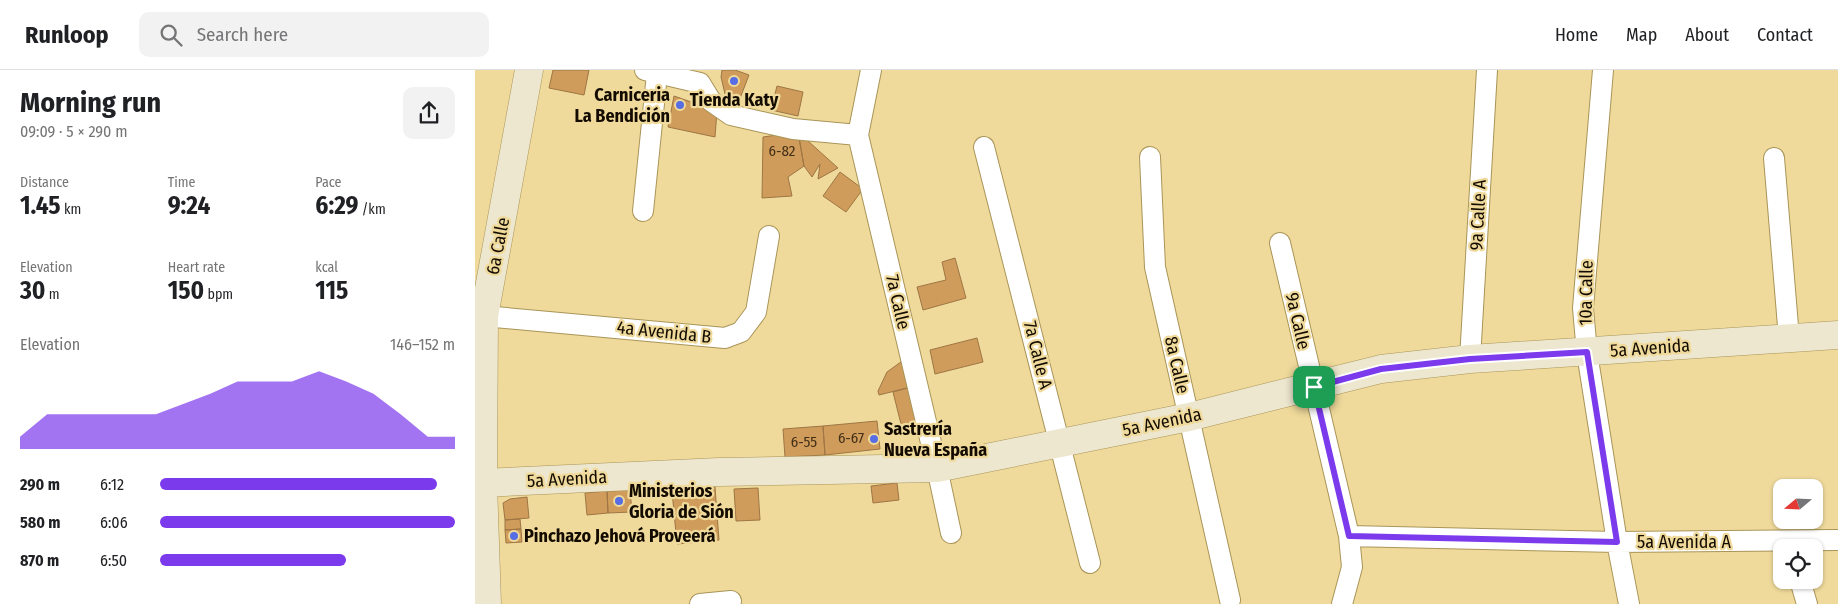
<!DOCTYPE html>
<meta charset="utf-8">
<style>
:root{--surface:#fff;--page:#f2f2f2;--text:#202124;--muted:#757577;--line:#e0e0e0;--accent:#7c3aed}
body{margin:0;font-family:"Fira Sans Condensed",sans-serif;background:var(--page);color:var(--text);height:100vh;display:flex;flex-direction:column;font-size:19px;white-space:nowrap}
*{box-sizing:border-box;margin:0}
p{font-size:16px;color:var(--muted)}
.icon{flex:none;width:28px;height:28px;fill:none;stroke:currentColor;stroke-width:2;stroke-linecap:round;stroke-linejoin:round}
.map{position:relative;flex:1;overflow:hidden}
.sheet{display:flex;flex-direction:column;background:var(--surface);width:475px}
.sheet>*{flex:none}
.needle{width:32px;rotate:251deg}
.tools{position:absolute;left:1298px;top:409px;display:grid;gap:10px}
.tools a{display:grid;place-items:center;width:50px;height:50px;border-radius:10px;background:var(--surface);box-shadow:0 1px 4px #0004;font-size:25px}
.pin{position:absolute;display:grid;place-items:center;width:42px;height:42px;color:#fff;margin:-21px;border-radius:10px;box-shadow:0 2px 8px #0006}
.round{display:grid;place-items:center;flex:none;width:52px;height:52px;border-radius:10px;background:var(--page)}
.summary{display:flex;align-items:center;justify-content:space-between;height:85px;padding:0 20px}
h1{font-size:28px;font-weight:700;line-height:38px}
.stats{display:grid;grid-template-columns:repeat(3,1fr);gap:8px;height:85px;padding:5px 20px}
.stats div{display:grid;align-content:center}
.stats b{font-size:25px;font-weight:700}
.stats small{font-size:14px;font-weight:400}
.stats p{font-size:14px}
.chart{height:140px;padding:10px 20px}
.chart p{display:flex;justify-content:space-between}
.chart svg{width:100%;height:90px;margin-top:5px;fill:var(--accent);opacity:.7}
ul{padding:0 20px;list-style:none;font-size:16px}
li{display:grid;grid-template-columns:80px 60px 1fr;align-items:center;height:38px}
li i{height:12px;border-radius:6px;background:var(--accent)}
header{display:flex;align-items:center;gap:30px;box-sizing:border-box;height:70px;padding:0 25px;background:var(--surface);border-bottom:1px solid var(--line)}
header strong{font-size:24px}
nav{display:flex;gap:28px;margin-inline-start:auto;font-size:18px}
.search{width:350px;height:45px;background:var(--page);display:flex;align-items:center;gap:12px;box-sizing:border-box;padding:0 18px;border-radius:10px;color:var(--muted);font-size:19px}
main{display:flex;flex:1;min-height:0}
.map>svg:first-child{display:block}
</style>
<header>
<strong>Runloop</strong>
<div class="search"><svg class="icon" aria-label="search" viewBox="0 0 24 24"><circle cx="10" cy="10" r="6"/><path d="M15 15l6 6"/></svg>Search here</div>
<nav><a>Home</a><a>Map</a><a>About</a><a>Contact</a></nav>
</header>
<main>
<section class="sheet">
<div class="summary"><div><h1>Morning run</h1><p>09:09 · 5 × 290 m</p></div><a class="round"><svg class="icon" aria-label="share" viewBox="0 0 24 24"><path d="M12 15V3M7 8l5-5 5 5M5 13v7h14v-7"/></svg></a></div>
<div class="stats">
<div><p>Distance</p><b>1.45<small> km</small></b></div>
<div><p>Time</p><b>9:24</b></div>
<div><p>Pace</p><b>6:29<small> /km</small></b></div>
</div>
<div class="stats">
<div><p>Elevation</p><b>30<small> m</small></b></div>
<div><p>Heart rate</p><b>150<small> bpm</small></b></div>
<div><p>kcal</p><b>115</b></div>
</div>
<div class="chart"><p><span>Elevation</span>146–152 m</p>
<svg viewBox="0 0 160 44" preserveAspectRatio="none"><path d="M0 44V38L10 27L20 27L30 27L40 27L50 27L60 22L70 17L80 11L90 11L100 11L110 6L120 11L130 17L140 27L150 38L160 38V44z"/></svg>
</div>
<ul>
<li><b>290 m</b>6:12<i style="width:94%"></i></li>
<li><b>580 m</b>6:06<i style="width:100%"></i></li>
<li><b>870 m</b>6:50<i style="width:63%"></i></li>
</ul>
</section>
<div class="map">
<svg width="1363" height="534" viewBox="0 0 1363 534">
<rect width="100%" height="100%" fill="#efda9b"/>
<path fill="#cf9c5b" stroke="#9e7644" d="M 78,0 L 114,0 L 109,25 L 74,18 Z
M 247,0 L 260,0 L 274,5 L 264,31 L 250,24 L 246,7 Z
M 302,16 L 328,22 L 323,46 L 296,40 Z
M 199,26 L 242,41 L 240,67 L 193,57 Z
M 323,62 L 329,96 L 313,107 L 317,126 L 287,128 L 288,67 Z
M 323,62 L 363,98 L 343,109 L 345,94 L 337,107 L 329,96 Z
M 365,102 L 388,119 L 371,142 L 348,126 Z
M 480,188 L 491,228 L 448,240 L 442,217 L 471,210 L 467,192 Z
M 502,268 L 508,292 L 460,304 L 455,280 Z
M 430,289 L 436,317 L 404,325 L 403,321 L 412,302 Z
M 436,317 L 446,353 L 427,358 L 418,322 Z
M 402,351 L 405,379 L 350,385 L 348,356 Z
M 348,356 L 350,385 L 310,387 L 308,359 Z
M 422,413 L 424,430 L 398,433 L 396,416 Z
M 240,417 L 244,470 L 202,474 L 197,421 Z
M 283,418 L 285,450 L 261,451 L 259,419 Z
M 155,420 L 157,442 L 133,443 L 132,421 Z
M 132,421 L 133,443 L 112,445 L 110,423 Z
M 52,427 L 54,448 L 30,450 L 28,433 L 35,429 Z
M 45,449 L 46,459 L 30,460 L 30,450 Z
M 46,459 L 47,472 L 31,473 L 30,460 Z"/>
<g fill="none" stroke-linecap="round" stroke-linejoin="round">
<defs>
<path id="street" d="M 170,0 L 225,13 L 236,31 L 256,45 L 318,59 L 383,65
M 396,0 L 383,65 L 462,398 L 476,463
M 1128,0 L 1108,238 L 1112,283 L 1142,472 L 1154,534
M 509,77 L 615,493
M 675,87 L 680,197 L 755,530
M 1299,88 L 1314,268
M 168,141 L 182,4
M 805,173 L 874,466 L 877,497 L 867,534
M 9,246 L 250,268 L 266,262 L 281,242 L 294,166
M 995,289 L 1012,0
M 874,466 L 1142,472 L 1363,470
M 1325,510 L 1332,534
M 225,534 L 256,531"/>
<path id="secondary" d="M 8,413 L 244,402 L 462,398 L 714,347 L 906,299 L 995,289 L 1363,265
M 12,534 L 8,413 L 9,246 L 54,0"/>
</defs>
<use href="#street" stroke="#a99558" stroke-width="22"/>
<use href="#secondary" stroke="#a99558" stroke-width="29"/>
<use href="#street" stroke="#fff" stroke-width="20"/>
<use href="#secondary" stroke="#eee7cf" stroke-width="28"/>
</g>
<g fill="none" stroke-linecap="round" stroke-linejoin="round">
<defs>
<path id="route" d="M 1112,282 L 1142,472 L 874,466 L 839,317 L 906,299 L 995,289 Z"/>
</defs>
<use href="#route" stroke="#fff" stroke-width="10"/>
<use href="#route" stroke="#7c3aed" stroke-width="6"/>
</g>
<g fill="#576de3" stroke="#efda9b" stroke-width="2">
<circle cx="259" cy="11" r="5"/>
<circle cx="205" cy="35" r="5"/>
<circle cx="399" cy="369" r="5"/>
<circle cx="144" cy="431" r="5"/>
<circle cx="39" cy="466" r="5"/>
</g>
<g text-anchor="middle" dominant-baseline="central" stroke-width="4.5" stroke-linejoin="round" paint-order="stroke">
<g font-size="15" fill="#422f17">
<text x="307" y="81">6-82</text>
<text x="376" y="368">6-67</text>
<text x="329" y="372">6-55</text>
</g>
<g font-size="18" font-weight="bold" fill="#130b00" stroke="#efda9b" text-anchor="start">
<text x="195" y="25" text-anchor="end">Carniceria<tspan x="195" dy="21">La Bendición</tspan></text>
<text x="259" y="30" text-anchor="middle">Tienda Katy</text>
<text x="409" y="359">Sastrería<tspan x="409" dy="21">Nueva España</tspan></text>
<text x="154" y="421">Ministerios<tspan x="154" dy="21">Gloria de Sión</tspan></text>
<text x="49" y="466">Pinchazo Jehová Proveerá</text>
</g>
<g font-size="18" fill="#130b00" stroke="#efda9b">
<text transform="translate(1003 145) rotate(-87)">9a Calle A</text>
<text transform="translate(23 176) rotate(-79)">6a Calle</text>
<text transform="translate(1111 223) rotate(-89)">10a Calle</text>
<text transform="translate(423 232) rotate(77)">7a Calle</text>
<text transform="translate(823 251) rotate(77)">9a Calle</text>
<text transform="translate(189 262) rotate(6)">4a Avenida B</text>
<text transform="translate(1175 278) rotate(-4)">5a Avenida</text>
<text transform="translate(563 285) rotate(76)">7a Calle A</text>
<text transform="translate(702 295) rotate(77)">8a Calle</text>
<text transform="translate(687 352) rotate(-12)">5a Avenida</text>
<text transform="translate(92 409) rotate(-3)">5a Avenida</text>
<text x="1209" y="472">5a Avenida A</text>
</g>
</g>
</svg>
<div class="tools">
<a><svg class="needle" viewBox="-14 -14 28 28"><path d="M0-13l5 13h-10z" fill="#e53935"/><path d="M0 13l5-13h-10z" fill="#757577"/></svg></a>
<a><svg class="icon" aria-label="locate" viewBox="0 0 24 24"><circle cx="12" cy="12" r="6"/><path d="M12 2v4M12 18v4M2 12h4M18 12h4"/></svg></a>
</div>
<div class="pin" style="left:839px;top:317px;background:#1e9e55"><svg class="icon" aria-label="arrive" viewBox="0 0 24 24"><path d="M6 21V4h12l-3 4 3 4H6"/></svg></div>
</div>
</main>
